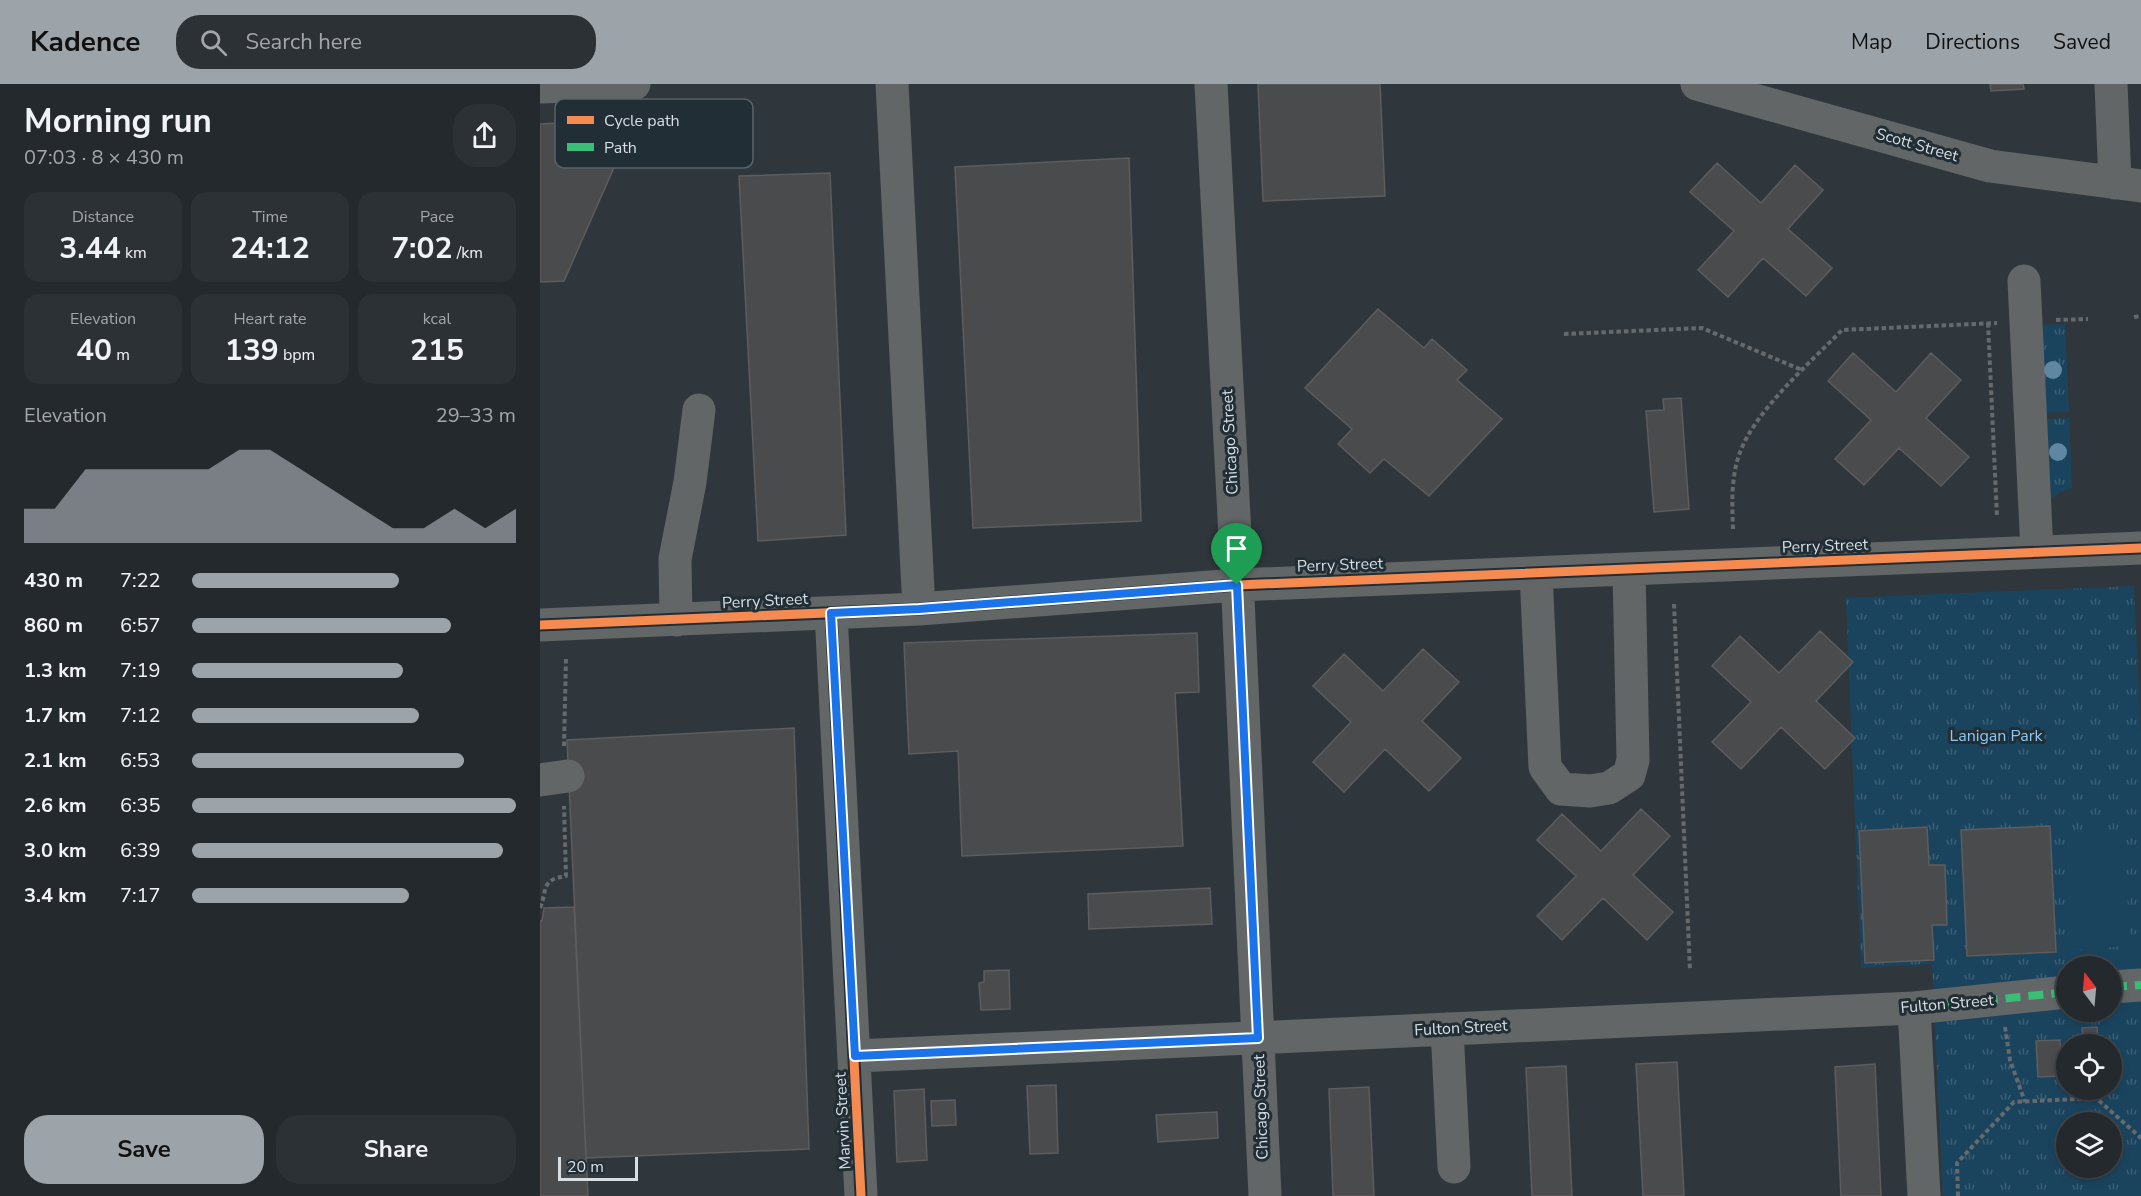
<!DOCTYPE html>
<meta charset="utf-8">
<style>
:root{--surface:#24292d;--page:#2c3135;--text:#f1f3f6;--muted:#a3a6aa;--line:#414549;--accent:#9da4a9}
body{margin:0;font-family:"Nunito Sans",sans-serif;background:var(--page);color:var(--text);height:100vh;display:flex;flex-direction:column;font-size:22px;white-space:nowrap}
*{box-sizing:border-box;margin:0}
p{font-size:20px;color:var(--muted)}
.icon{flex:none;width:33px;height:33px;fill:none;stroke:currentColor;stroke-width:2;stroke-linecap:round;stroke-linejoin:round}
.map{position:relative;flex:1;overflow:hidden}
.details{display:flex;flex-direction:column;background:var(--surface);width:540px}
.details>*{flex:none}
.needle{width:39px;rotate:344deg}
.buttons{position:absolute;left:1516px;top:872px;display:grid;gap:12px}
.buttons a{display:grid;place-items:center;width:66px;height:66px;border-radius:50%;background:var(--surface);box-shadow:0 3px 9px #0003,0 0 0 2px var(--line);font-size:30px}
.scale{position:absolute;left:18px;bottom:15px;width:80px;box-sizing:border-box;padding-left:6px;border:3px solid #d7dee4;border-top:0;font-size:16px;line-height:21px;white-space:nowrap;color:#d7dee4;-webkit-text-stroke:4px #222e35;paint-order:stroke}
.pin{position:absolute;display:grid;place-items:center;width:51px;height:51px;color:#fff;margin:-62px -26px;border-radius:50% 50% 50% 0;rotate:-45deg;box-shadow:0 0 6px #0007}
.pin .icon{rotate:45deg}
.round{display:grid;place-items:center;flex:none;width:63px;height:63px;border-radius:24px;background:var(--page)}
.summary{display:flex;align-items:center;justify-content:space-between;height:102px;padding:0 24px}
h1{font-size:33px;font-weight:700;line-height:45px}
.figures{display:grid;grid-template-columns:repeat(3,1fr);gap:9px;height:102px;padding:6px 24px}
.figures div{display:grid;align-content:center;border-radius:15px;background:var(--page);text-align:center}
.figures b{font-size:30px;font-weight:700}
.figures small{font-size:16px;font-weight:400}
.figures p{font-size:16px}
.chart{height:168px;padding:12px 24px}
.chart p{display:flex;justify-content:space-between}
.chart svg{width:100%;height:108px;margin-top:6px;fill:var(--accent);opacity:.7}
.action{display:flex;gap:12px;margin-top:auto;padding:12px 24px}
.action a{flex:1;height:69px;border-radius:24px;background:var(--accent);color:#111;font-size:24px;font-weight:700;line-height:69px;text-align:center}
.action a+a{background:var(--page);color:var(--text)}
ul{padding:0 24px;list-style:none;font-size:20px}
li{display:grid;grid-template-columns:96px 72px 1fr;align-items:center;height:45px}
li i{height:15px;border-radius:8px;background:var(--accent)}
header{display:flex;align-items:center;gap:36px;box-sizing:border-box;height:84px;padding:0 30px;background:var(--accent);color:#111}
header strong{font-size:28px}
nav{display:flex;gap:33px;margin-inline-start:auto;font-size:21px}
.search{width:420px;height:54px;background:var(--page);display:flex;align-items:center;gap:15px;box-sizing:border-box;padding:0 21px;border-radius:24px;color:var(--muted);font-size:22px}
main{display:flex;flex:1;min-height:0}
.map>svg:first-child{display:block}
</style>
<header>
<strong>Kadence</strong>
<div class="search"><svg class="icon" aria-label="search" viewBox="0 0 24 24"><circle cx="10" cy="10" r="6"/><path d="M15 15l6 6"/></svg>Search here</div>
<nav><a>Map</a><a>Directions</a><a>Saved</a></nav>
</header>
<main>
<section class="details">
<div class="summary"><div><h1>Morning run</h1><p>07:03 · 8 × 430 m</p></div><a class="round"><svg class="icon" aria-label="share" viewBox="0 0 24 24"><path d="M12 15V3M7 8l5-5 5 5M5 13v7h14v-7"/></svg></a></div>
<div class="figures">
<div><p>Distance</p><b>3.44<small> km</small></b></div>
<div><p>Time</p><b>24:12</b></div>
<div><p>Pace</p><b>7:02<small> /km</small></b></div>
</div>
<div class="figures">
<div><p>Elevation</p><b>40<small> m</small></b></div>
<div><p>Heart rate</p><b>139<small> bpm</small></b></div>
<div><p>kcal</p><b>215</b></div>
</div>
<div class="chart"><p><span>Elevation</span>29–33 m</p>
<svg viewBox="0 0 160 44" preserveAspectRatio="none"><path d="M0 44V30L10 30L20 14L30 14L40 14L50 14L60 14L70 6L80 6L90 14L100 22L110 30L120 38L130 38L140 30L150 38L160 30V44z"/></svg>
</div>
<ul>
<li><b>430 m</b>7:22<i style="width:64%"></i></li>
<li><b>860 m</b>6:57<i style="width:80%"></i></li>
<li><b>1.3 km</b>7:19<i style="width:65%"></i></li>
<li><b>1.7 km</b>7:12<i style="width:70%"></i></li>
<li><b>2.1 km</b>6:53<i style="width:84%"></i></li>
<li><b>2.6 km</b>6:35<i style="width:100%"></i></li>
<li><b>3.0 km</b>6:39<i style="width:96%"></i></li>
<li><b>3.4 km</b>7:17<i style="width:67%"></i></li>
</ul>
<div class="action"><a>Save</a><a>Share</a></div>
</section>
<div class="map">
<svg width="1601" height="1112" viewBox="0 0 1601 1112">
<defs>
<pattern id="grass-tufts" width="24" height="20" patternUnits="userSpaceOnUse" patternTransform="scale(1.5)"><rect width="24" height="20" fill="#1a445e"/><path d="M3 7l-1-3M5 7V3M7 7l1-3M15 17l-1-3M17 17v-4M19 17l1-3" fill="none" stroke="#3b5f75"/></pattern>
</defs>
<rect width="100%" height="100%" fill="#30373c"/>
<path fill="url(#grass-tufts)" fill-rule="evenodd" d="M 1525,240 L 1529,328 L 1505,329 L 1501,241 Z
M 1529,334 L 1532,404 L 1520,408 L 1509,417 L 1505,335 Z
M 1594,502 L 1601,651 L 1601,1112 L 1403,1112 L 1392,880 L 1321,884 L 1306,514 ZM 1527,882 L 1572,882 L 1572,927 L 1527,927 ZM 1527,960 L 1572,960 L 1572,1005 L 1527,1005 ZM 1527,1038 L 1572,1038 L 1572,1083 L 1527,1083 Z"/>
<path fill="#1a445e" d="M 1584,750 L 1590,862 L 1530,866 L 1525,753 Z
M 1601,872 L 1601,914 L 1572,916 L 1572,882 L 1556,882 L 1556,875 Z"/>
<path fill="#494b4c" stroke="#5d5c5e" stroke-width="1.5" d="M 718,0 L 840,0 L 845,112 L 723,117 Z
M 1450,0 L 1483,0 L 1484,5 L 1451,7 Z
M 82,36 L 83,63 L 24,197 L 0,198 L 0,40 Z
M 589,74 L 601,437 L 433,444 L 415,83 Z
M 1177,79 L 1221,119 L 1255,81 L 1283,106 L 1248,145 L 1292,184 L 1266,212 L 1223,174 L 1188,213 L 1158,186 L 1194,147 L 1150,108 Z
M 290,89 L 306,451 L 218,457 L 199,92 Z
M 838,225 L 884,264 L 892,255 L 927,286 L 917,296 L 962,335 L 889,412 L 844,375 L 830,389 L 798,360 L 812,345 L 765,304 Z
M 1313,269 L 1356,308 L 1391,269 L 1421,296 L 1386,334 L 1429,373 L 1401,402 L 1359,364 L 1324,401 L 1295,375 L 1331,336 L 1288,297 Z
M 1141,314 L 1149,425 L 1114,428 L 1106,327 L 1124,326 L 1123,315 Z
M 1280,547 L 1313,578 L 1276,617 L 1315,654 L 1285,685 L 1241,643 L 1201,685 L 1172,658 L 1211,618 L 1172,582 L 1200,552 L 1239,589 Z
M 657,549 L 659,608 L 635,609 L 643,762 L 422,772 L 418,667 L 369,670 L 364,559 Z
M 883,565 L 919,598 L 882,637 L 921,674 L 889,707 L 845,665 L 804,708 L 773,678 L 811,638 L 773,602 L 804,570 L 843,607 Z
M 254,644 L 269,1065 L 46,1074 L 27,656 Z
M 1101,725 L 1130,752 L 1093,791 L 1133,828 L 1107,856 L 1063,814 L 1022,856 L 997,832 L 1036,792 L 997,756 L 1022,730 L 1061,767 Z
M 1510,742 L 1516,868 L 1427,872 L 1421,746 Z
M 1387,743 L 1389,781 L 1405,781 L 1407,841 L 1392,841 L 1394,876 L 1325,879 L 1319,747 Z
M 670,804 L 672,840 L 549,845 L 548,810 Z
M 34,823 L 48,1112 L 0,1112 L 0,837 L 2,837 L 4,824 Z
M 469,886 L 470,925 L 441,926 L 439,899 L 444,898 L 444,887 Z
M 1557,943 L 1558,956 L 1543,957 L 1542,944 Z
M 1520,956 L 1522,992 L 1498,993 L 1496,957 Z
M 1137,978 L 1144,1112 L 1103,1112 L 1096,980 Z
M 1335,980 L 1341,1112 L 1301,1112 L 1295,983 Z
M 1026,982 L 1032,1112 L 992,1112 L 986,984 Z
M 516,1001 L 518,1069 L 490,1070 L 487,1002 Z
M 829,1003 L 834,1112 L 793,1112 L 789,1005 Z
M 384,1005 L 387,1076 L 357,1078 L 354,1007 Z
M 415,1016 L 416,1041 L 392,1042 L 391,1017 Z
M 677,1028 L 678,1054 L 618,1058 L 616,1031 Z"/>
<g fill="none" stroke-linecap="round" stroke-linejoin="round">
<path stroke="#676a6c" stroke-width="4" stroke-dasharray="4.5 3" stroke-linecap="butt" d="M 1594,233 L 1601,232
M 1516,236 L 1548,235
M 1448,239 L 1457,433
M 1024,250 L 1162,244 L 1262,286
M 1193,445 C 1192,420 1191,395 1199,371 C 1214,327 1270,279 1302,246 L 1457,239
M 1134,520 L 1150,887
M 24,662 L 26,574
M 0,824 C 8,805 0,796 26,792 L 24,722
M 1465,943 L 1470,976 L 1485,1018
M 1418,1112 L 1417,1079 L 1474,1018 L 1556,1014 L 1601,1054"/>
<path stroke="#636667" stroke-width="33" d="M 352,0 L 379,525
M 671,0 L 696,470 L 725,1112
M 1157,0 L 1450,82 L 1601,102
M 1571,0 L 1575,99
M 0,3 L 94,0
M 1484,197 L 1497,468
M 996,489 L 1005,683 L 1021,705 L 1050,707 L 1069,704 L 1089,691 L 1093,676 L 1089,485
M 291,529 L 321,1112
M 136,536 L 135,475 L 150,398 L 159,326
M 0,541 L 379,525 L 697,501 L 1601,464
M 0,696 L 28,692
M 1572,903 L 1601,901
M 1374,924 L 1384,1112
M 907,945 L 914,1083
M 315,972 L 1374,924 L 1527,908"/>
<path stroke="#3abd76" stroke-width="8" stroke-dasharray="15 8" stroke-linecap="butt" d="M 1572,903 L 1601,901
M 1374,924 L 1527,908"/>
<defs>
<path id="cycleway" d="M 291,529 L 321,1112
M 0,541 L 379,525 L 697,501 L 1601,464"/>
</defs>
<use href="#cycleway" stroke="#222e35" stroke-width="13"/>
<use href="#cycleway" stroke="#f68b52" stroke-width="9"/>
</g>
<g fill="#6087a2">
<circle cx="1513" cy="286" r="9"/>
<circle cx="1518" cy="368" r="9"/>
</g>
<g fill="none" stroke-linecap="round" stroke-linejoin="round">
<defs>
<path id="route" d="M 697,501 L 718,954 L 315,972 L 291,529 L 379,525 Z"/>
</defs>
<use href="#route" stroke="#fff" stroke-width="12"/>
<use href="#route" stroke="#1a73e8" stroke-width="8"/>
</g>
<g text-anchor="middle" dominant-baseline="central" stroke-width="6" stroke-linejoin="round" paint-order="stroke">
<g font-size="16" fill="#d7dee4" stroke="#222e35">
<text transform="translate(1377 61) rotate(16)">Scott Street</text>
<text transform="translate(690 358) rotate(-93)">Chicago Street</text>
<text transform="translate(1285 462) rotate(-2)">Perry Street</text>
<text transform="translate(800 481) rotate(-2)">Perry Street</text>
<text transform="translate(225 517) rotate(-3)">Perry Street</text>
<text transform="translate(1407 920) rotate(-5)">Fulton Street</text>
<text transform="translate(921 944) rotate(-3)">Fulton Street</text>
<text transform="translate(721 1023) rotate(-92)">Chicago Street</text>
<text transform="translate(303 1037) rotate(-93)">Marvin Street</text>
</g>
<g font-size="16" fill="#88c9f5" stroke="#222e35">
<text x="1456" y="652">Lanigan Park</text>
</g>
</g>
<rect x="15" y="15" width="198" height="69" rx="9" fill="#222e35" stroke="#58636a" stroke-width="1.5"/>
<rect x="27" y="32" width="27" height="8" fill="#f68b52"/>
<rect x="27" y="59" width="27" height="8" fill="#3abd76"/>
<g font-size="16" fill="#d7dee4">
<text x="64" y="42">Cycle path</text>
<text x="64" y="69">Path</text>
</g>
</svg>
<div class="buttons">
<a><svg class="needle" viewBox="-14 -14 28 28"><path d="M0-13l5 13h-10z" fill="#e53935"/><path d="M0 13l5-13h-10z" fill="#a3a6aa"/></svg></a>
<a><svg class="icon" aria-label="locate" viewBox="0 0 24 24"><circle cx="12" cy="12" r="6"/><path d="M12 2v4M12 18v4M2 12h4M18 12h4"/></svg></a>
<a><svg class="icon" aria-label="layers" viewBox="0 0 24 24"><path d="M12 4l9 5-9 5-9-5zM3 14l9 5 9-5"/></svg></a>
</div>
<div class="scale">20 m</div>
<div class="pin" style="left:697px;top:501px;background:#1e9e55"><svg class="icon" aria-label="arrive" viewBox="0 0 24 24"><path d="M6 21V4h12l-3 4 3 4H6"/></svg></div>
</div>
</main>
